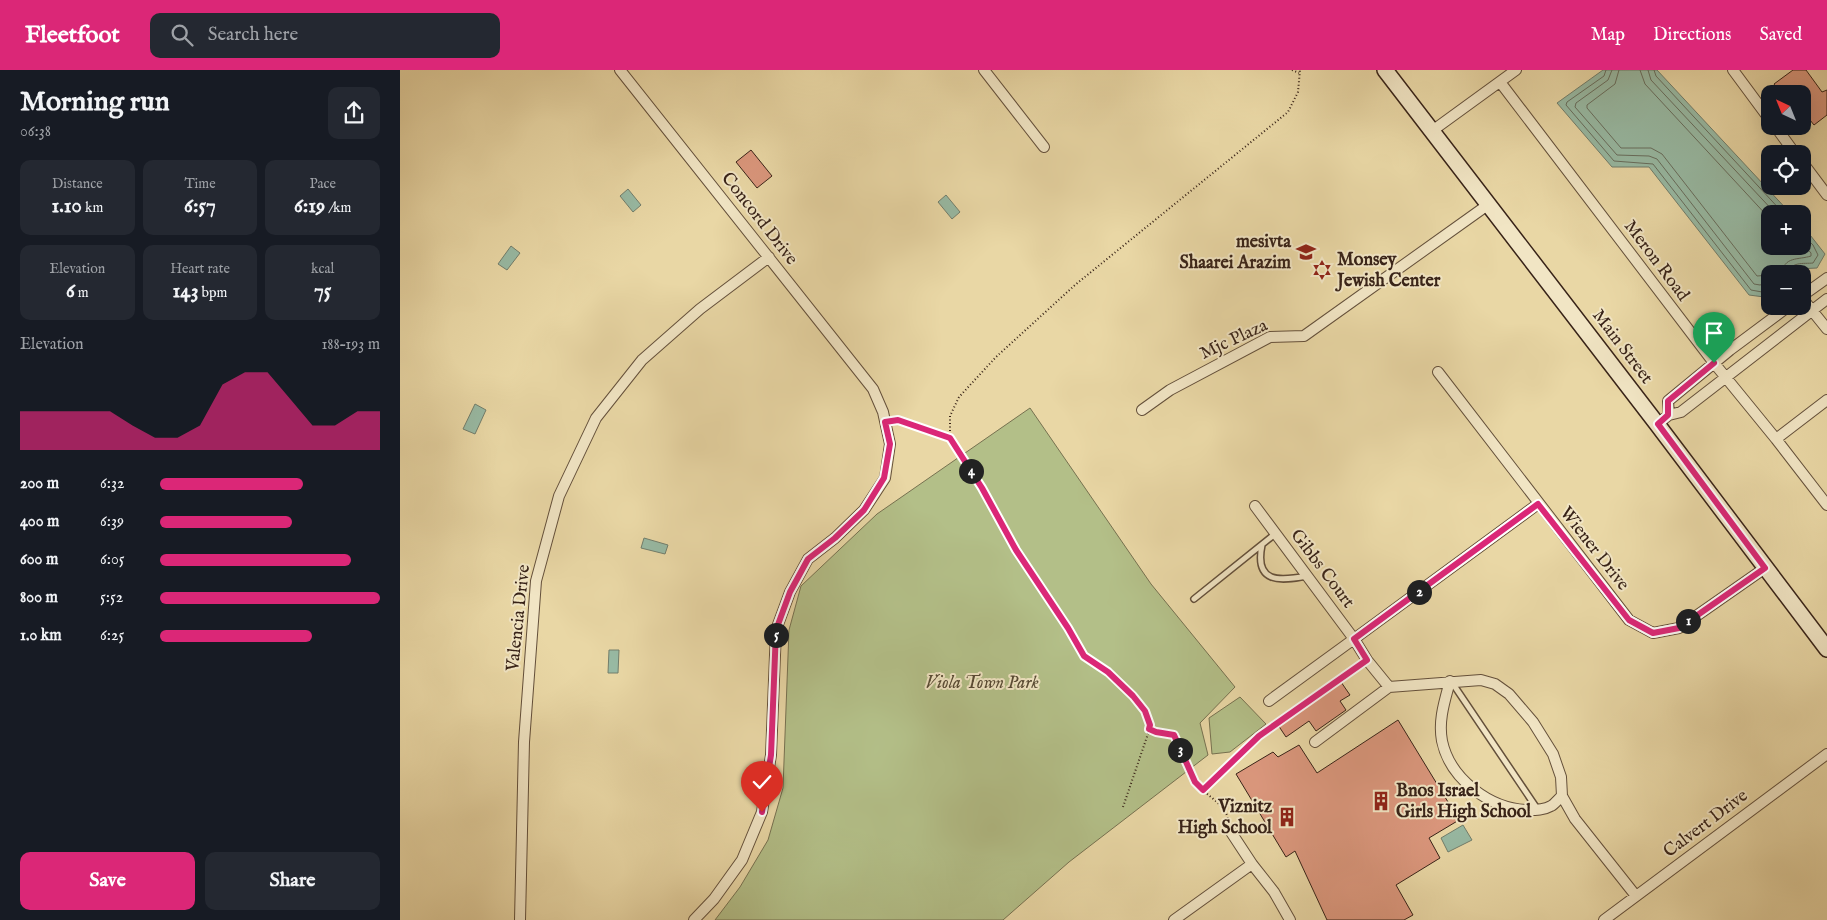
<!DOCTYPE html>
<meta charset="utf-8">
<style>
:root{--surface:#171b24;--page:#242831;--text:#f1f3f6;--muted:#9ea1a6;--accent:#db2777}
body{margin:0;font-family:"IM FELL English",serif;background:var(--page);color:var(--text);height:100vh;display:flex;flex-direction:column;font-size:19px;white-space:nowrap}
*{box-sizing:border-box;margin:0}
p{font-size:16px;color:var(--muted)}
.icon{flex:none;width:28px;height:28px;fill:none;stroke:currentColor;stroke-width:2;stroke-linecap:round;stroke-linejoin:round}
.map{position:relative;flex:1;overflow:hidden}
.panel{display:flex;flex-direction:column;background:var(--surface);width:400px}
.panel>*{flex:none}
.needle{width:32px;rotate:317deg}
.buttons{position:absolute;left:1361px;top:15px;display:grid;gap:10px}
.buttons a{display:grid;place-items:center;width:50px;height:50px;border-radius:10px;background:var(--surface);box-shadow:0 5px 20px #0002;font-size:25px}
.pin{position:absolute;display:grid;place-items:center;width:42px;height:42px;color:#fff;margin:-51px -21px;border-radius:50% 50% 50% 0;rotate:-45deg;box-shadow:0 0 5px #0007}
.pin .icon{rotate:45deg}
.km{position:absolute;width:25px;height:25px;margin:-12px;border-radius:50%;background:#222;color:#fff;font-size:14px;line-height:25px;text-align:center}
.round{display:grid;place-items:center;flex:none;width:52px;height:52px;border-radius:10px;background:var(--page)}
.head{display:flex;align-items:center;justify-content:space-between;height:85px;padding:0 20px}
h1{font-size:28px;font-weight:700;line-height:38px}
.stats{display:grid;grid-template-columns:repeat(3,1fr);gap:8px;height:85px;padding:5px 20px}
.stats div{display:grid;align-content:center;border-radius:10px;background:var(--page);text-align:center}
.stats b{font-size:21px;font-weight:700}
.stats small{font-size:14px;font-weight:400}
.stats p{font-size:14px}
.chart{height:140px;padding:10px 20px}
.chart p{display:flex;justify-content:space-between}
.chart svg{width:100%;height:90px;margin-top:5px;fill:var(--accent);opacity:.7}
.button{display:flex;gap:10px;margin-top:auto;padding:10px 20px}
.button a{flex:1;height:58px;border-radius:10px;background:var(--accent);color:#fff;font-size:20px;font-weight:700;line-height:58px;text-align:center}
.button a+a{background:var(--page);color:var(--text)}
ul{padding:0 20px;list-style:none;font-size:16px}
li{display:grid;grid-template-columns:80px 60px 1fr;align-items:center;height:38px}
li i{height:12px;border-radius:6px;background:var(--accent)}
header{display:flex;align-items:center;gap:30px;box-sizing:border-box;height:70px;padding:0 25px;background:var(--accent);color:#fff}
header strong{font-size:24px}
nav{display:flex;gap:28px;margin-inline-start:auto;font-size:18px}
.search{width:350px;height:45px;background:var(--page);display:flex;align-items:center;gap:12px;box-sizing:border-box;padding:0 18px;border-radius:10px;color:var(--muted);font-size:19px}
main{display:flex;flex:1;min-height:0}
.map>svg:first-child{display:block}
</style>
<header>
<strong>Fleetfoot</strong>
<div class="search"><svg class="icon" aria-label="search" viewBox="0 0 24 24"><circle cx="10" cy="10" r="6"/><path d="M15 15l6 6"/></svg>Search here</div>
<nav><a>Map</a><a>Directions</a><a>Saved</a></nav>
</header>
<main>
<section class="panel">
<div class="head"><div><h1>Morning run</h1><p>06:38</p></div><a class="round"><svg class="icon" aria-label="share" viewBox="0 0 24 24"><path d="M12 15V3M7 8l5-5 5 5M5 13v7h14v-7"/></svg></a></div>
<div class="stats">
<div><p>Distance</p><b>1.10<small> km</small></b></div>
<div><p>Time</p><b>6:57</b></div>
<div><p>Pace</p><b>6:19<small> /km</small></b></div>
</div>
<div class="stats">
<div><p>Elevation</p><b>6<small> m</small></b></div>
<div><p>Heart rate</p><b>143<small> bpm</small></b></div>
<div><p>kcal</p><b>75</b></div>
</div>
<div class="chart"><p><span>Elevation</span>188–193 m</p>
<svg viewBox="0 0 160 44" preserveAspectRatio="none"><path d="M0 44V25L10 25L20 25L30 25L40 25L50 32L60 38L70 38L80 32L90 12L100 6L110 6L120 19L130 32L140 32L150 25L160 25V44z"/></svg>
</div>
<ul>
<li><b>200 m</b>6:32<i style="width:65%"></i></li>
<li><b>400 m</b>6:39<i style="width:60%"></i></li>
<li><b>600 m</b>6:05<i style="width:87%"></i></li>
<li><b>800 m</b>5:52<i style="width:100%"></i></li>
<li><b>1.0 km</b>6:25<i style="width:69%"></i></li>
</ul>
<div class="button"><a>Save</a><a>Share</a></div>
</section>
<div class="map">
<svg width="1427" height="850" viewBox="0 0 1427 850">
<rect width="100%" height="100%" fill="#e9d7a5"/>
<filter id="stains"><feTurbulence type="fractalNoise" baseFrequency=".004" numOctaves="4"/><feColorMatrix values="0 0 0 0 .2 0 0 0 0 .09 0 0 0 0 .02 0 0 0 .5 -.17"/></filter>
<radialGradient id="worn" r=".72"><stop offset=".6" stop-color="#630" stop-opacity="0"/><stop offset="1" stop-color="#630" stop-opacity=".3"/></radialGradient>
<path fill="#b3bf88" stroke="#767150" d="M 630,338 L 751,514 L 835,617 L 800,653 L 808,685 L 669,792 L 603,850 L 315,850 L 340,817 L 368,770 L 383,718 L 389,560 L 401,516 L 477,444 Z
M 840,627 L 866,654 L 830,682 L 812,684 L 809,648 Z"/>
<path fill="#98baa4" stroke="#727e6c" d="M 1203,0 L 1257,0 L 1391,144 L 1370,144 L 1370,176 L 1402,176 L 1403,156 L 1425,184 L 1417,198 L 1397,199 L 1391,204 L 1370,204 L 1370,222 L 1364,227 L 1349,225 L 1249,97 L 1212,97 L 1157,33 Z
M 228,119 L 241,135 L 233,142 L 220,126 Z
M 546,125 L 560,142 L 552,149 L 538,132 Z
M 111,176 L 120,183 L 107,200 L 98,194 Z
M 75,334 L 86,340 L 75,364 L 63,359 Z
M 244,468 L 268,475 L 265,484 L 241,478 Z
M 209,580 L 219,580 L 218,603 L 208,603 Z
M 1063,755 L 1072,770 L 1048,782 L 1041,768 Z"/>
<g fill="none" stroke-linecap="round" stroke-linejoin="round">
<path stroke="#686e5e" stroke-width="1" d="M 1206,0 L 1204,6 L 1167,32 L 1166,35 L 1214,91 L 1253,94 L 1351,220 L 1362,222 L 1370,219
M 1212,0 L 1208,10 L 1176,33 L 1175,37 L 1217,85 L 1249,86 L 1257,89 L 1354,214 L 1360,215 L 1370,212
M 1219,0 L 1215,14 L 1187,35 L 1187,38 L 1221,78 L 1251,78 L 1262,84 L 1357,206 L 1370,205
M 1240,0 L 1245,14 L 1370,149
M 1248,0 L 1251,10 L 1376,144
M 1254,0 L 1256,6 L 1384,144
M 1382,204 C 1383,186 1399,190 1411,186 L 1411,183 L 1402,173
M 1388,204 C 1390,191 1404,194 1413,193 L 1418,185 L 1413,175 L 1402,164"/>
</g>
<path fill="#db977d" stroke="#382318" d="M 1393,0 L 1406,0 L 1422,22 L 1427,20 L 1427,45 L 1414,55 L 1402,40 L 1402,24 L 1381,24 L 1374,14 Z
M 351,80 L 372,106 L 357,118 L 336,92 Z
M 941,612 L 950,625 L 940,631 L 946,640 L 916,661 L 909,651 L 886,667 L 878,655 Z
M 998,650 L 1059,750 L 1029,768 L 1040,788 L 996,815 L 1013,845 L 1004,850 L 927,850 L 895,781 L 886,787 L 836,704 L 873,682 L 878,687 L 899,675 L 917,703 Z"/>
<g fill="none" stroke-linecap="round" stroke-linejoin="round">
<defs>
<path id="service" d="M 862,475 C 854,514 880,511 907,506
M 794,529 L 875,464
M 1051,611 L 1138,740"/>
<path id="minor" d="M 220,0 L 473,319 L 483,342 L 490,374 L 485,408 L 464,440 L 435,468 L 408,489 L 390,522 L 376,560 L 371,685 L 362,742 L 342,790 L 314,829 L 294,850
M 584,0 L 644,77
M 1333,0 L 1370,50
M 1100,12 L 1314,293 L 1376,369 L 1427,435
M 1375,56 L 1391,78
M 1032,61 L 1116,0
M 1403,93 L 1427,125
M 1402,226 L 1427,208
M 1402,228 L 1427,259
M 1038,302 L 1229,550 L 1253,563 L 1279,558 L 1365,498
M 742,340 L 770,320 L 870,267 L 904,266 L 1089,134
M 1269,345 L 1268,331 L 1330,280 L 1389,236
M 1257,354 L 1269,345 L 1281,342 L 1427,229
M 1376,369 L 1427,330
M 855,436 L 954,569 L 869,631
M 1050,611 C 1045,630 1038,650 1042,671 C 1050,709 1090,739 1128,740 C 1136,740 1144,740 1151,736 C 1155,734 1158,729 1162,726
M 989,617 L 967,590 L 954,569 L 1138,434
M 915,672 L 989,617 L 1081,610 L 1095,614 L 1109,624 L 1133,652 L 1153,684 L 1161,707 L 1162,726 L 1175,749 L 1236,826
M 829,759 L 852,794
M 120,850 L 124,672 L 136,511 L 159,426 L 196,348 L 242,290 L 300,239 L 369,187
M 774,850 L 852,794 L 874,822 L 890,850
M 1204,850 L 1427,684"/>
<path id="secondary" d="M 985,0 L 1257,354 L 1427,579"/>
</defs>
<use href="#service" stroke="#64503b" stroke-width="8"/>
<use href="#minor" stroke="#64503b" stroke-width="12"/>
<use href="#secondary" stroke="#382318" stroke-width="18"/>
<path stroke="#382318" stroke-width="2" stroke-dasharray="1 2.5" stroke-linecap="butt" d="M 892,0 L 899,3
M 495,350 L 498,350 L 549,368
M 749,659 L 756,662 L 774,665 C 782,680 785,698 795,712 C 803,724 825,733 828,749
M 803,720 L 859,666 L 958,596
M 723,737 L 751,655 L 745,641 L 733,626 L 708,601 L 684,586 L 668,558 L 616,480 L 582,418 L 552,374 L 550,368 L 550,346 L 559,327 L 596,287 L 675,215 L 888,42 L 898,22 L 900,0"/>
<use href="#service" stroke="#f1e5c4" stroke-width="5"/>
<use href="#minor" stroke="#f1e5c4" stroke-width="10"/>
<use href="#secondary" stroke="#f1e5c4" stroke-width="15"/>
</g>
<g fill="none" stroke-linecap="round" stroke-linejoin="round">
<defs>
<path id="route" d="M 362,742 L 371,685 L 376,560 L 390,522 L 408,489 L 435,468 L 464,440 L 484,408 L 490,374 L 485,352 L 498,350 L 550,368 L 582,418 L 616,480 L 668,558 L 684,586 L 708,602 L 733,626 L 745,641 L 750,655 L 749,659 L 756,662 L 774,665 L 795,712 L 803,720 L 859,666 L 967,590 L 954,569 L 1138,434 L 1229,550 L 1253,563 L 1279,558 L 1365,498 L 1258,354 L 1268,345 L 1268,331 L 1314,293"/>
</defs>
<use href="#route" stroke="#fff" stroke-width="10"/>
<use href="#route" stroke="#db2777" stroke-width="6"/>
</g>
<defs>
<symbol id="school-bare" viewBox="-9 -9 18 18"><path d="M0-5L7-2L0 1L-7-2ZM-4 1L0 2.5L4 1V4Q0 6-4 4Z" fill="#8f2418" stroke="#f1e5c4" stroke-width="2.5" paint-order="stroke"/></symbol>
<symbol id="synagogue-bare" viewBox="-9 -9 18 18"><path d="M0-6.5L5.6 3.2H-5.6ZM0 6.5L5.6-3.2H-5.6Z" fill="#8f2418" stroke="#f1e5c4" stroke-width="2.5" paint-order="stroke"/></symbol>
<symbol id="building-bare" viewBox="-9 -9 18 18"><path d="M-4-6H4V6H1V3H-1V6H-4ZM-2.5-4.3h1.7v1.8h-1.7ZM.8-4.3h1.7v1.8H.8ZM-2.5-1h1.7V.8h-1.7ZM.8-1h1.7V.8H.8Z" fill="#8f2418" stroke="#f1e5c4" stroke-width="2.5" paint-order="stroke"/></symbol>
</defs>
<g fill-rule="evenodd">
<use href="#school-bare" x="892" y="168" width="28" height="28"/>
<use href="#synagogue-bare" x="908" y="186" width="28" height="28"/>
<use href="#building-bare" x="967" y="717" width="28" height="28"/>
<use href="#building-bare" x="873" y="733" width="28" height="28"/>
</g>
<g text-anchor="middle" dominant-baseline="central" stroke-width="4" stroke-linejoin="round" paint-order="stroke">
<g font-size="18" fill="#382318" stroke="#f1e5c4">
<text transform="translate(359 149) rotate(52)">Concord Drive</text>
<text transform="translate(1256 191) rotate(53)">Meron Road</text>
<text transform="translate(834 270) rotate(-25)">Mjc Plaza</text>
<text transform="translate(1222 277) rotate(53)">Main Street</text>
<text transform="translate(1194 479) rotate(52)">Wiener Drive</text>
<text transform="translate(922 499) rotate(53)">Gibbs Court</text>
<text transform="translate(119 548) rotate(-84)">Valencia Drive</text>
<text transform="translate(1306 754) rotate(-37)">Calvert Drive</text>
</g>
<g font-size="18" font-weight="bold" fill="#382318" stroke="#f1e5c4" text-anchor="end">
<text x="891" y="172">mesivta<tspan x="891" dy="21">Shaarei Arazim</tspan></text>
<text x="937" y="190" text-anchor="start">Monsey<tspan x="937" dy="21">Jewish Center</tspan></text>
<text x="996" y="721" text-anchor="start">Bnos Israel<tspan x="996" dy="21">Girls High School</tspan></text>
<text x="872" y="737">Viznitz<tspan x="872" dy="21">High School</tspan></text>
</g>
<g font-size="18" font-style="italic" fill="#574a34" stroke="#f1e5c4">
<text x="582" y="613">Viola Town Park</text>
</g>
</g>
<rect width="100%" height="100%" filter="url(#stains)"/>
<rect width="100%" height="100%" fill="url(#worn)"/>
</svg>
<div class="buttons">
<a><svg class="needle" viewBox="-14 -14 28 28"><path d="M0-13l5 13h-10z" fill="#e53935"/><path d="M0 13l5-13h-10z" fill="#9ea1a6"/></svg></a>
<a><svg class="icon" aria-label="locate" viewBox="0 0 24 24"><circle cx="12" cy="12" r="6"/><path d="M12 2v4M12 18v4M2 12h4M18 12h4"/></svg></a>
<a>+</a>
<a>−</a>
</div>
<div class="pin" style="left:1314px;top:293px;background:#1e9e55"><svg class="icon" aria-label="arrive" viewBox="0 0 24 24"><path d="M6 21V4h12l-3 4 3 4H6"/></svg></div>
<div class="pin" style="left:362px;top:742px;background:#d93025"><svg class="icon" aria-label="check" viewBox="0 0 24 24"><path d="M5 12l5 5 9-10"/></svg></div>
<b class="km" style="left:1288px;top:551px">1</b>
<b class="km" style="left:1019px;top:522px">2</b>
<b class="km" style="left:780px;top:680px">3</b>
<b class="km" style="left:571px;top:401px">4</b>
<b class="km" style="left:376px;top:565px">5</b>
</div>
</main>
